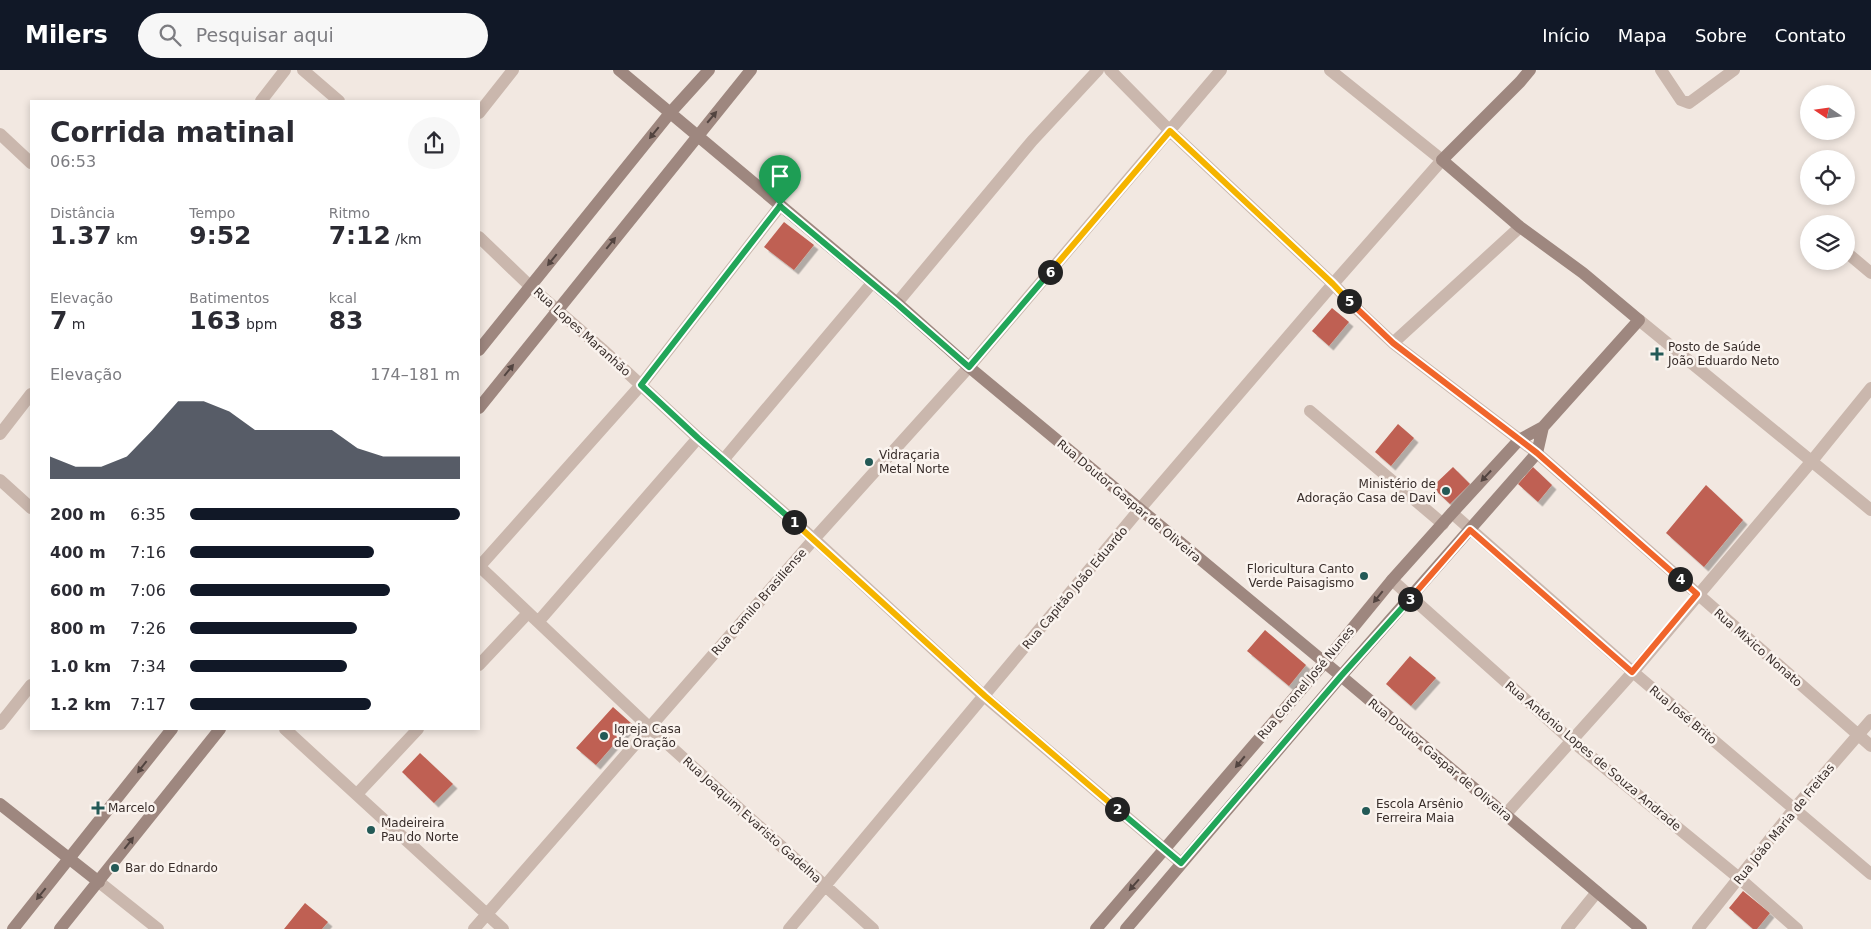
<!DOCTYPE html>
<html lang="pt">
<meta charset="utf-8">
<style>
:root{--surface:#fff;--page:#f7f7f7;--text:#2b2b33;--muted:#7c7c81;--accent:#111827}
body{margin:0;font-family:"DejaVu Sans",sans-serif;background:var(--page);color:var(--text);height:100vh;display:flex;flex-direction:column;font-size:19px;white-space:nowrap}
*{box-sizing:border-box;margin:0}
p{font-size:16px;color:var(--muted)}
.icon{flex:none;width:28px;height:28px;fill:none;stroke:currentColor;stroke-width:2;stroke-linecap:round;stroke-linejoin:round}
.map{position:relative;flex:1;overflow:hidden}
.drawer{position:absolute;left:30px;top:30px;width:450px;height:630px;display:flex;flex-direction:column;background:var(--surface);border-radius:0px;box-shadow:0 2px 8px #0003}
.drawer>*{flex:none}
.needle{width:32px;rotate:283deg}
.buttons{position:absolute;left:1800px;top:15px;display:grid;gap:10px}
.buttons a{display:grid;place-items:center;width:55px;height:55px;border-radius:50%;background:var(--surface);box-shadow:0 2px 8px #0003;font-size:25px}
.pin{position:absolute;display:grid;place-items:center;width:42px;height:42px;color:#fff;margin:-51px -21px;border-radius:50% 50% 50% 0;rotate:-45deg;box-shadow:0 0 5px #0007}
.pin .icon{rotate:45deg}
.km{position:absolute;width:25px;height:25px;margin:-12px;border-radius:50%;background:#222;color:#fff;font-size:14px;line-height:25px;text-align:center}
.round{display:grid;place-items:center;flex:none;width:52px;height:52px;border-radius:26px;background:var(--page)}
.headline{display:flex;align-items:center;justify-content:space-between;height:85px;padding:0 20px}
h1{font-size:28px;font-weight:800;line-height:38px}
.stats{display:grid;grid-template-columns:repeat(3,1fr);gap:8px;height:85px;padding:5px 20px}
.stats div{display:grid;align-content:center}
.stats b{font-size:25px;font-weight:800}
.stats small{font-size:14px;font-weight:400}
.stats p{font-size:14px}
.chart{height:140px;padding:10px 20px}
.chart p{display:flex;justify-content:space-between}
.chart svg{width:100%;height:90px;margin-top:5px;fill:var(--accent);opacity:.7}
ul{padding:0 20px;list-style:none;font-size:16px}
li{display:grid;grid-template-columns:80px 60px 1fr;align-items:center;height:38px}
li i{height:12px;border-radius:6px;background:var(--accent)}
header{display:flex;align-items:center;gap:30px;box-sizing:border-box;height:70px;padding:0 25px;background:var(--accent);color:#fff}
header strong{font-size:24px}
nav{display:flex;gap:28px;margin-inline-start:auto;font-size:18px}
.search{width:350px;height:45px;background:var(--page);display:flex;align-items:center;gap:12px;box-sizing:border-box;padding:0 18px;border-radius:28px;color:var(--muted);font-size:19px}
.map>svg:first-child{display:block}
</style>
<header>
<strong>Milers</strong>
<div class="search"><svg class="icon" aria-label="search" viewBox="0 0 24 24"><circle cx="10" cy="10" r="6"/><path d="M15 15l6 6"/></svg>Pesquisar aqui</div>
<nav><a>Início</a><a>Mapa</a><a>Sobre</a><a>Contato</a></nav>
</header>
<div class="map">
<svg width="1871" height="859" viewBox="0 0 1871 859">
<defs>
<filter id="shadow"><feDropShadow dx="4.5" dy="4.5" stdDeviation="0" flood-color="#0004"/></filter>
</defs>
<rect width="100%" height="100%" fill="#f2e8e1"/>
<path fill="#bf6152" filter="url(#shadow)" d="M 784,152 L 814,175 L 794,200 L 764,177 Z
M 1332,238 L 1349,252 L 1329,276 L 1312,261 Z
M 1398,354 L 1414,368 L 1391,396 L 1375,382 Z
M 1453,397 L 1470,414 L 1450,434 L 1432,417 Z
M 1533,397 L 1552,415 L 1538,432 L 1518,414 Z
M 1706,415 L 1743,450 L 1704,497 L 1666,463 Z
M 1265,560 L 1306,595 L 1289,616 L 1247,581 Z
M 1410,586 L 1436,608 L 1411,636 L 1386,614 Z
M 613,637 L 632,654 L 596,695 L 576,678 Z
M 420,683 L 453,714 L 434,733 L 402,702 Z
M 1743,821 L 1770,843 L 1757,859 L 1753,859 L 1729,838 Z
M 305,833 L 328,852 L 322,859 L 284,859 Z"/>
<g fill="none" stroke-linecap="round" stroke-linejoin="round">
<path stroke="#cab7ad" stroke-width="12" d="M 303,0 L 339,31
M 1110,0 L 1170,61 L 1333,214 L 1359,241 L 1393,273 L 1537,383 L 1871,676
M 1661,0 L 1681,30 L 1689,33 L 1734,0
M 261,31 L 285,0
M 479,43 L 513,0
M 0,64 L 31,93
M 479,167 L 531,217 L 602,279 L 698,368 L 814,469 L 985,627 L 1181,793
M 1846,182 L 1871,203
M 897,233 L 1032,71 L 1098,0
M 1639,250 L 1871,440
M 1393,273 L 1520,157
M 1310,341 L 1443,454
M 0,364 L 31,324
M 724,389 L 872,213
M 0,410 L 31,438
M 1452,443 L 1633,602 L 1871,804
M 479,496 L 650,658 L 873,859
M 479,497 L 641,315 L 780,136
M 1392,510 L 1572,671 L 1739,808 L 1797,859
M 538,552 L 698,368
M 479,595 L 528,543
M 0,654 L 31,615
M 285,659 L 503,859
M 357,724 L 418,659
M 1505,745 L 1633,602 L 1811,392 L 1871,318
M 99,812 L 158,859
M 474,859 L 814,469 L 969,297 L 1221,0
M 789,859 L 1139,440 L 1333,214 L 1442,90 L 1330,0
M 1567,859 L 1597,822
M 1698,859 L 1794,739 L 1871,650"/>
<path stroke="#9e877f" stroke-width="12" d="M 619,0 L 897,233 L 969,297 L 1341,606 L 1641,859
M 479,280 L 670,43 L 709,0
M 479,338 L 751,0
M 0,734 L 99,812
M 13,859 L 172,659
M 60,859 L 220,659
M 1096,859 L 1324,593 L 1392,510 L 1452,443 L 1519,370 L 1543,357 L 1639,250 L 1583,203 L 1520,157 L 1442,90 L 1520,12 L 1530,0
M 1126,859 L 1341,606 L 1537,383 L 1543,357"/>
</g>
<defs><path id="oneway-solid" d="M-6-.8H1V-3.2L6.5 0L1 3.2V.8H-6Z" transform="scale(1.25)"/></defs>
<g fill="#524440">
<use href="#oneway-solid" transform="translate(712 47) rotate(-50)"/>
<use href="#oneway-solid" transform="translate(654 63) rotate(129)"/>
<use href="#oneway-solid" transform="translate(611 173) rotate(-51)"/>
<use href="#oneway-solid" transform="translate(552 190) rotate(129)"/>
<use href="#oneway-solid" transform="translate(509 300) rotate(-51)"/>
<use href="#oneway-solid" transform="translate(1486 406) rotate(133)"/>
<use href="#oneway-solid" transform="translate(1378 527) rotate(129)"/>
<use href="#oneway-solid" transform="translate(1240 692) rotate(130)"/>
<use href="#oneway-solid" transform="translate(142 697) rotate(128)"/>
<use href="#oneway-solid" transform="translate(129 773) rotate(-52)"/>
<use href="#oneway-solid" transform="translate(1134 815) rotate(131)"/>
<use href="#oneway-solid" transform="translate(41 824) rotate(129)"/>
</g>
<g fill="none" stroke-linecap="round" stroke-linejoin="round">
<defs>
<path id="split-1" d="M 780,136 L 641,315 L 698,368 L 794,452"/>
<path id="split-2" d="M 794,452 L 985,626 L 1117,739"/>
<path id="split-3" d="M 1117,739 L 1181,793 L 1341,606 L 1410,529"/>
<path id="split-4" d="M 1410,529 L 1470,460 L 1632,602 L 1697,524 L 1680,509"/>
<path id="split-5" d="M 1349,231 L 1393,273 L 1537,383 L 1680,509"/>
<path id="split-6" d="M 1050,202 L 1170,61 L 1333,214 L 1349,231"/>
<path id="split-7" d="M 780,136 L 897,234 L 969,297 L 1050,202"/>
</defs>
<use href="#split-1" stroke="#fff" stroke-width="10"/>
<use href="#split-2" stroke="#fff" stroke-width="10"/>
<use href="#split-3" stroke="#fff" stroke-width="10"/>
<use href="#split-4" stroke="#fff" stroke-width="10"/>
<use href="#split-5" stroke="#fff" stroke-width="10"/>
<use href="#split-6" stroke="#fff" stroke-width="10"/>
<use href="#split-7" stroke="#fff" stroke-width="10"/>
<use href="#split-1" stroke="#22a559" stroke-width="6"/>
<use href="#split-2" stroke="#f5b400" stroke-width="6"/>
<use href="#split-3" stroke="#22a559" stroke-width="6"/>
<use href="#split-4" stroke="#f0652b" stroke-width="6"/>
<use href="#split-5" stroke="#f0652b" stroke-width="6"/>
<use href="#split-6" stroke="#f5b400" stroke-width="6"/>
<use href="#split-7" stroke="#22a559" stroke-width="6"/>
</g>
<g fill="#235956" stroke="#faf3ee" stroke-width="2">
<path d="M1654.5 276.5h5v5h5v5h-5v5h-5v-5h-5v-5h5z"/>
<circle cx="869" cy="392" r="5"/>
<circle cx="1446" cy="421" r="5"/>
<circle cx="1364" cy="506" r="5"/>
<circle cx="604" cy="666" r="5"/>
<path d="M95.5 730.5h5v5h5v5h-5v5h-5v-5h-5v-5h5z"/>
<circle cx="1366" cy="741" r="5"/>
<circle cx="371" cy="760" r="5"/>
<circle cx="115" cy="798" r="5"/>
</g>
<g text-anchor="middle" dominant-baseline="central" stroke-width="5" stroke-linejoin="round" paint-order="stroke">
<g font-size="12" fill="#392e2b" stroke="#faf3ee">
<text transform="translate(582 262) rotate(42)">Rua Lopes Maranhão</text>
<text transform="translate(1129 431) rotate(40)">Rua Doutor Gaspar de Oliveira</text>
<text transform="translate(1075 518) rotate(-50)">Rua Capitão João Eduardo</text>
<text transform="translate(759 532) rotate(-49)">Rua Camilo Brasiliense</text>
<text transform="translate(1758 578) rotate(41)">Rua Mixico Nonato</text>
<text transform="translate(1306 613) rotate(-50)">Rua Coronel José Nunes</text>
<text transform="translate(1683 645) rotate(40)">Rua José Brito</text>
<text transform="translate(1593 686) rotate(40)">Rua Antônio Lopes de Souza Andrade</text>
<text transform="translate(1440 690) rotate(40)">Rua Doutor Gaspar de Oliveira</text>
<text transform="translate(752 750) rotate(42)">Rua Joaquim Evaristo Gadelha</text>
<text transform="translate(1784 754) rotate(-51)">Rua João Maria de Freitas</text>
</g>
<g font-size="12" fill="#392e2b" stroke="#faf3ee" text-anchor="start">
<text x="1668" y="277">Posto de Saúde<tspan x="1668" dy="14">João Eduardo Neto</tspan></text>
<text x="879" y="385">Vidraçaria<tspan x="879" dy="14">Metal Norte</tspan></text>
<text x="1436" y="414" text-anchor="end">Ministério de<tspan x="1436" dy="14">Adoração Casa de Davi</tspan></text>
<text x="1354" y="499" text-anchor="end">Floricultura Canto<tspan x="1354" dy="14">Verde Paisagismo</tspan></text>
<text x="614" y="659">Igreja Casa<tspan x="614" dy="14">de Oração</tspan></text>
<text x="1376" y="734">Escola Arsênio<tspan x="1376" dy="14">Ferreira Maia</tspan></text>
<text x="108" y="738">Marcelo</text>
<text x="381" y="753">Madeireira<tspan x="381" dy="14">Pau do Norte</tspan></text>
<text x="125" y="798">Bar do Ednardo</text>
</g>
</g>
</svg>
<div class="buttons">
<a><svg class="needle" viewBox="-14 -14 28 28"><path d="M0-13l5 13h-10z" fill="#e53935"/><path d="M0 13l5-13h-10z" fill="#7c7c81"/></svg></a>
<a><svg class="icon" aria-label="locate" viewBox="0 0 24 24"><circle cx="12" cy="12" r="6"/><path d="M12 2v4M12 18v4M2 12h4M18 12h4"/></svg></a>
<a><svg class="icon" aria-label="layers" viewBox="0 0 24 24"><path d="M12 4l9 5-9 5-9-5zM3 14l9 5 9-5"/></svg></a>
</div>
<div class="pin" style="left:780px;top:136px;background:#1e9e55"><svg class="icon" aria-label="arrive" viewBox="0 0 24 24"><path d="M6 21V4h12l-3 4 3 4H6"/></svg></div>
<b class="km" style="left:794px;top:452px">1</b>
<b class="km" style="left:1117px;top:739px">2</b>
<b class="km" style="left:1410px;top:529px">3</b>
<b class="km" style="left:1680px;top:509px">4</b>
<b class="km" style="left:1349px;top:231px">5</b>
<b class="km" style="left:1050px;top:202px">6</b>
<section class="drawer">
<div class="headline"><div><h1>Corrida matinal</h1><p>06:53</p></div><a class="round"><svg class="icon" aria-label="share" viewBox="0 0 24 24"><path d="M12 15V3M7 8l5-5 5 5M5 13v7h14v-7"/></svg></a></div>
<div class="stats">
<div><p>Distância</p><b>1.37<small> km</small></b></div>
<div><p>Tempo</p><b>9:52</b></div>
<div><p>Ritmo</p><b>7:12<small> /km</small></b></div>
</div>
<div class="stats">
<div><p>Elevação</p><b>7<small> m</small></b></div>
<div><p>Batimentos</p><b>163<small> bpm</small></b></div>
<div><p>kcal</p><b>83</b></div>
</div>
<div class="chart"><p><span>Elevação</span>174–181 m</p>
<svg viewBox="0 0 160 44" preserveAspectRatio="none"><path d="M0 44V33L10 38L20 38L30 33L40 20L50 6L60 6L70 11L80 20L90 20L100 20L110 20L120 29L130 33L140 33L150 33L160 33V44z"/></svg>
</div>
<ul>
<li><b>200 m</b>6:35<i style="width:100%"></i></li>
<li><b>400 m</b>7:16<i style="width:68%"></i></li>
<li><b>600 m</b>7:06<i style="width:74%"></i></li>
<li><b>800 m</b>7:26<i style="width:62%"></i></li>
<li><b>1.0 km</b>7:34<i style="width:58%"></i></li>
<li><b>1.2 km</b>7:17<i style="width:67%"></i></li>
</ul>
</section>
</div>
